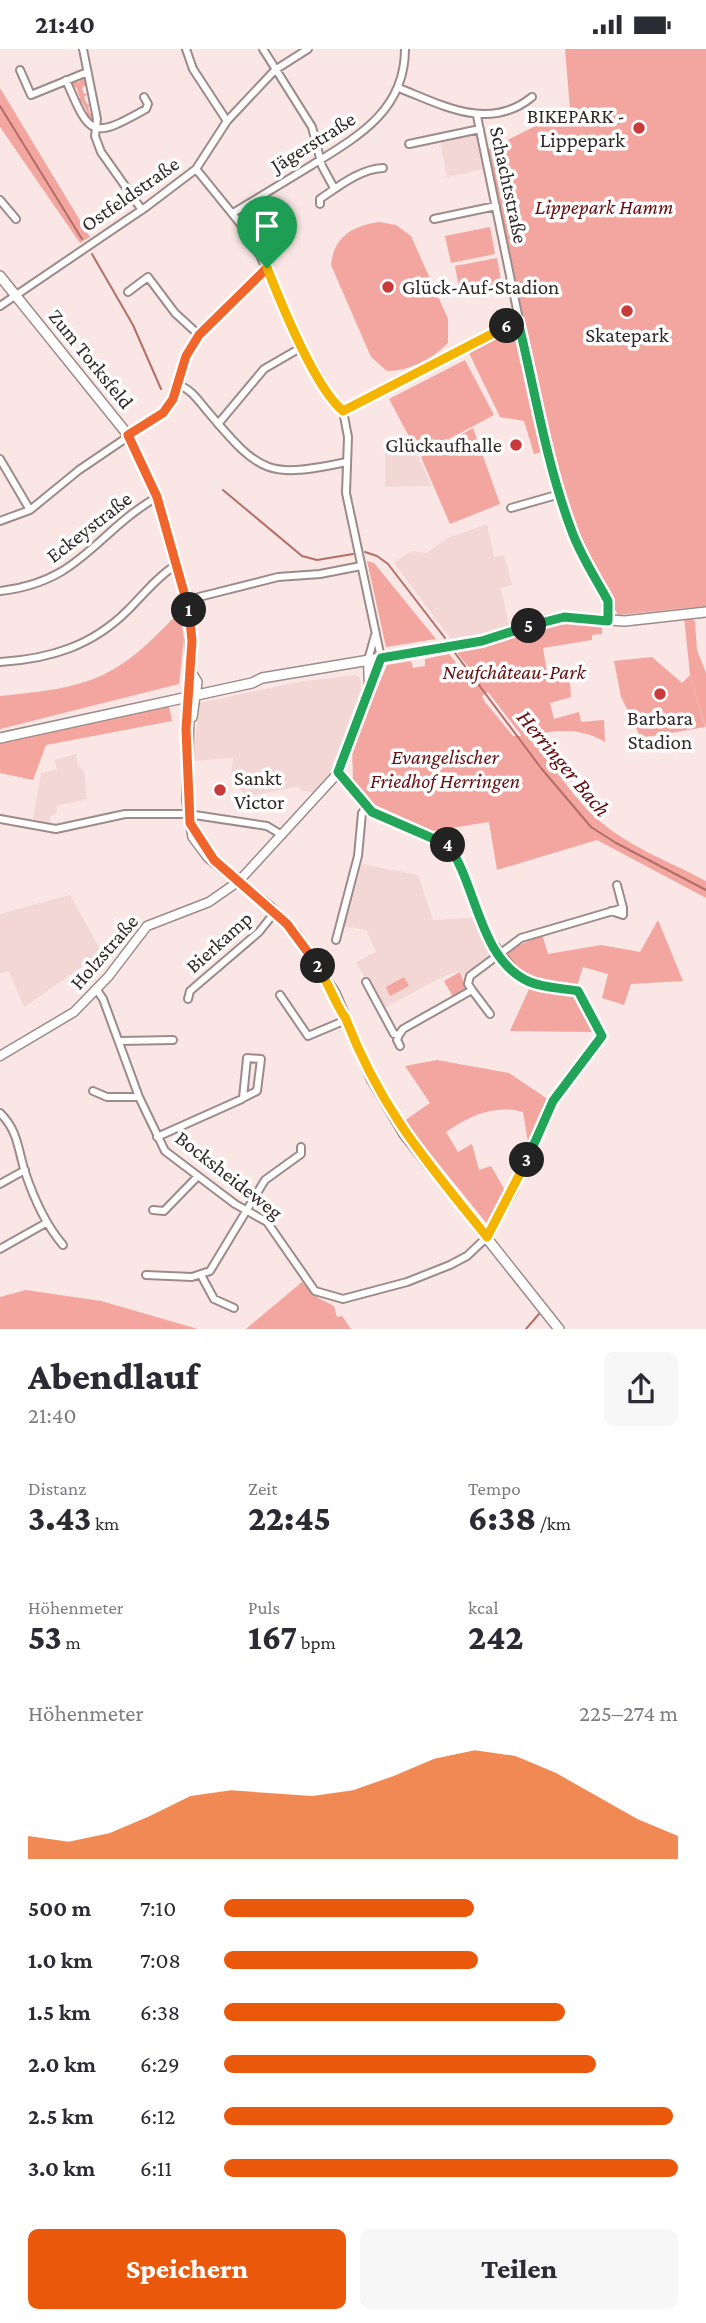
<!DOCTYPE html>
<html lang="de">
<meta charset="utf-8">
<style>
:root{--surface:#fff;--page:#f7f7f7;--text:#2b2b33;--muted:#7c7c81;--accent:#ea580c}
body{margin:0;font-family:"Crimson Pro",serif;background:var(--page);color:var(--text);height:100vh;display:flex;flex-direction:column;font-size:26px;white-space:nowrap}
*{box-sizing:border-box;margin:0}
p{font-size:23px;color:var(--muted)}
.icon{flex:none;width:38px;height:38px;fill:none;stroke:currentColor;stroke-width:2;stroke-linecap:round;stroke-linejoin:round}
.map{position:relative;height:1280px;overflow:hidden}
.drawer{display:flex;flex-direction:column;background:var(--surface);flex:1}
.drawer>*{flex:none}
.pin{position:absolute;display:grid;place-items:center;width:60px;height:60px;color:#fff;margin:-72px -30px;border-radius:50% 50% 50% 0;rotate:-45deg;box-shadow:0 0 7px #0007}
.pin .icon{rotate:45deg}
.km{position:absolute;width:35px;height:35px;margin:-18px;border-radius:50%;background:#222;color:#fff;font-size:19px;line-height:35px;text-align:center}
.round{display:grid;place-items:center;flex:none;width:74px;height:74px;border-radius:10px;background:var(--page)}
.head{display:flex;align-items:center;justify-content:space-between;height:119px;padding:0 28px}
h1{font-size:38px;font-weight:800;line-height:52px}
.metrics{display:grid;grid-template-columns:repeat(3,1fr);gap:10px;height:119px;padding:7px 28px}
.metrics div{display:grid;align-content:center}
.metrics b{font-size:35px;font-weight:800}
.metrics small{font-size:19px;font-weight:400}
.metrics p{font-size:19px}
.chart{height:196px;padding:14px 28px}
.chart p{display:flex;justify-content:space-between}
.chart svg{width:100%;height:126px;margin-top:7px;fill:var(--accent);opacity:.7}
.primary-button{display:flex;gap:14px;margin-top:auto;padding:14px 28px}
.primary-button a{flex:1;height:80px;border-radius:10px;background:var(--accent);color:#fff;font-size:28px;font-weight:800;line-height:80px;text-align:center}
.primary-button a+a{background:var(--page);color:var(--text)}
ul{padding:0 28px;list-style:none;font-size:23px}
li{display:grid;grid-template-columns:112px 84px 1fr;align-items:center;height:52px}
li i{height:18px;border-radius:9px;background:var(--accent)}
.status{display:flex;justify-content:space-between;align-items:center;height:49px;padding:0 35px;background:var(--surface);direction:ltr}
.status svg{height:19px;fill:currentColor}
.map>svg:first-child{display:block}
</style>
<div class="status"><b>21:40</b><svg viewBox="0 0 49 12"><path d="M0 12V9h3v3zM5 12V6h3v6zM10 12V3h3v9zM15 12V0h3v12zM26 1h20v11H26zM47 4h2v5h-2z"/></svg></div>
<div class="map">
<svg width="706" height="1280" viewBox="0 0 706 1280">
<rect width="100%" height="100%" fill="#fae7e5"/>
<path fill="#f2d7d4" d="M 478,85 L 485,120 L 447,128 L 440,92 Z
M 385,403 L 416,403 L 432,437 L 385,438 Z
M 487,475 L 494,508 L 504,506 L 512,536 L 501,539 L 509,576 L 499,581 L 451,590 L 394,514 L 411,502 L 426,504 L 448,489 Z
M 356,626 L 360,629 L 361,641 L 329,726 L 314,743 L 301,742 L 299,737 L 246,748 L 231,726 L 233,709 L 193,712 L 199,654 L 298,633 Z
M 76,705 L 78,717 L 84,722 L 87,750 L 56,757 L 57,764 L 51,767 L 49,773 L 33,770 L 41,724 L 57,721 L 54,711 Z
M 362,815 L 418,826 L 433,871 L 477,868 L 497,904 L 467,931 L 460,922 L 442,928 L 382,960 L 356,913 L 376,903 L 366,881 L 344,877 Z
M 70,846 L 102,904 L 24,958 L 9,923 L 0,924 L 0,865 Z"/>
<path fill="#f3a69f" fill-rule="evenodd" d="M 565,0 L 706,0 L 706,557 L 618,566 L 588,512 L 566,455 L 544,374 L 487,101 L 570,60 Z
M 79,29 L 84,29 L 86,36 L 82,39 L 84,45 L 88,45 L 84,48 L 87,55 L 91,56 L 88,58 L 90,65 L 94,64 L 92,73 L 84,67 L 87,63 L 82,53 L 79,56 L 76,50 L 80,49 L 76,38 L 72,38 L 72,32 L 80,33 Z
M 0,39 L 90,188 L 80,194 L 0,78 Z
M 379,173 L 396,176 L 411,187 L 448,270 L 448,294 C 432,310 410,322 387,322 L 371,308 L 331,216 C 334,188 352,177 379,173 Z
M 490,178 L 495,205 L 451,214 L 445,187 Z
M 497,209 L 502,236 L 460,244 L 455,217 Z
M 465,311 L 494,366 L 419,406 L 389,350 Z
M 473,379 L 500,455 L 450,475 L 421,408 Z
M 367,512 L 374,514 L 436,590 L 386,598 Z
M 180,562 L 184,590 L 179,635 L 0,680 L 0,647 C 92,638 116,631 180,562 Z
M 576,574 L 602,577 L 602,585 L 592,586 L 592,591 L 543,599 L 548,630 L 565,629 L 570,634 L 571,648 L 550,654 L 554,670 L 579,663 L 581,673 L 604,671 L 605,693 C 582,679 557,680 531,687 C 553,716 574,751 602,774 C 632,799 672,814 706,832 L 706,849 L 597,791 L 497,821 L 489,773 L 433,782 L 371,754 L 353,730 L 352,698 L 387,616 L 411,612 L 413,619 L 425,617 L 425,610 L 449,605 L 473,635 L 479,631 L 457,604 C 498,596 535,577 576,574 ZM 488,643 L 521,686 L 521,687 L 513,687 L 485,653 L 482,647 Z
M 652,608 L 682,634 L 690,626 L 705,678 L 641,689 L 621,648 L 614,612 Z
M 658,871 L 683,932 L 631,935 L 624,956 L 602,949 L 608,925 L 583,918 L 577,937 C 545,932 529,932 505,908 L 506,903 L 542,885 L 548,905 L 601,896 L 640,903 Z
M 460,923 L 466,940 L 453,948 L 444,932 Z
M 404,928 L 409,937 L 390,947 L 386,938 Z
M 530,938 C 577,943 576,940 594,983 L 510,982 Z
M 437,1011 L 509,1024 L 552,1053 L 529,1099 L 523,1063 C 495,1055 469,1067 446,1083 L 458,1103 L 472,1095 L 479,1121 L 491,1117 L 507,1145 L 488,1176 L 404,1072 L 430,1054 L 405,1017 Z
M 302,1233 L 318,1249 L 334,1257 L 337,1268 L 342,1267 L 351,1280 L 246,1280 Z"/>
<path fill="#f4a59e" d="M 514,280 L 542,403 L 534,405 L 524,372 L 500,368 L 469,304 Z
M 684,567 L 695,572 L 697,601 L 706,624 L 706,680 L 690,626 Z
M 168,652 L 172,672 L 46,696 L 33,731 L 0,724 L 0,692 Z
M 26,1241 L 101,1252 L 198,1280 L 0,1280 L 0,1248 Z"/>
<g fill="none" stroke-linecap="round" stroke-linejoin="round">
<path stroke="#b36e68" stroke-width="2" d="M 0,57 L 82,190
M 92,205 L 133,276 L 161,340
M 223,441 L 302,507 L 317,511 L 353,505
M 365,503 L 377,507 L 388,515 L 445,589
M 455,604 L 541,719 L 591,778 L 616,794 L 706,841
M 526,1280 L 539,1265"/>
<defs>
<path id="minor" d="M 83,0 L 97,70 L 95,87 L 101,103 L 142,161
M 186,0 L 193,20 L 227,72
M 263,0 L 312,78 L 322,117 L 334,139
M 20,21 L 31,46 L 85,24
M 66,31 C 90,87 91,91 146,60 L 148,55 L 144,48
M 399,39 C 442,56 489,83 532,48
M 477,67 L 541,377 L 571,482 L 608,552 L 608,572
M 409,95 L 480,80
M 196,120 L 252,189 L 302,298 L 335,355 L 343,362 L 348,388 L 346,444 L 381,609
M 0,151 L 16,170
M 320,155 L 320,150 C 339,137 360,120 383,119
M 233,164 C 259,148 286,132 312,116 C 359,87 405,61 405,0
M 434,170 L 496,157
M 128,243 L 148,228 L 175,264 L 199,286
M 0,257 L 146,158 L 196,120 L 227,72 L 275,21 L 308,0
M 178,336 C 192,340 200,354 209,364 C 261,426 269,429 347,413
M 343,362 L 518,272
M 218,375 L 264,320 L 302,298
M 0,410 L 30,461
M 511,459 L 560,445
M 0,472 L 30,461 L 79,421 L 163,364 L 173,350 L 186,307 L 199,286 L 266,219
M 0,542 C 81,533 95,484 157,448
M 187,551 L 278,528 L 320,525 L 361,517
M 368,611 L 375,586
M 0,613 C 50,610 92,597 128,561 C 143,546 158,527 176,516
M 0,770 L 56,780 L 125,765 L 188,765 L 267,777 L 282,786
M 611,862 L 623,866 L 623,859
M 336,891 L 358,807 L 362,764 L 367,758
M 366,933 L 394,985 L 399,986 L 403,980 L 472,941 L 468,935 L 470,927 L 521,889 L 623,859 L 617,836
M 97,941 L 103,950 L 139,1048 L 165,1102 L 235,1155 L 267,1173 L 315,1242 L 343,1250 L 407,1233 L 450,1216 L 467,1207 L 487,1188 L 513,1143 L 553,1052 L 602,987 L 578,942 L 532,935 L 516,924 L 484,882 L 459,815 L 449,797 L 372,763 L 338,724
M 472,941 L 490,965
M 280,946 L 308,987 L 346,971
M 188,950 L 190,942 L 259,883 L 275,863
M 399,986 L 397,991 L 400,997
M 119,992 L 173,991
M 93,1042 L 107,1048 L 139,1048
M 0,1064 C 18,1081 18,1101 25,1123 C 34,1150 45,1175 63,1196
M 157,1088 L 242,1050 L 243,1049 L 257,1042 L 261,1010 L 247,1009 L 243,1049
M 0,1135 L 25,1121
M 153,1161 L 164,1162 L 197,1128
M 0,1200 L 46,1174
M 146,1226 L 192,1228 L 210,1222 L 265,1131 L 301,1105 L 301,1098
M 201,1226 L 214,1250 L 234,1259"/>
<path id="tertiary" d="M 368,611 L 369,637
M 0,1007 L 74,963 L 108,928 L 147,877 L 209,853 L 239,832 L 338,724 L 381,609"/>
<path id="secondary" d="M 0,227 L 128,386 L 157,448 L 187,551 L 191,576 L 187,751 L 193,788 L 208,808 L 270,858 L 296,885 L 335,944 L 371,1029 L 404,1085 L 559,1280
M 192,668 L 197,633 L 192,625
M 0,689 L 252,634 L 262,629 L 483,592 L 539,573 L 564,568 L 625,572 L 706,563"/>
</defs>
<use href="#minor" stroke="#9c8b89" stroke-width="10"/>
<use href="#tertiary" stroke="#9c8b89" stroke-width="11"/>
<use href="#secondary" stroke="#9c8b89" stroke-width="12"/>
<use href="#minor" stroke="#fff" stroke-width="6"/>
<use href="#tertiary" stroke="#fff" stroke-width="8"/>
<use href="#secondary" stroke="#fff" stroke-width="9"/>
</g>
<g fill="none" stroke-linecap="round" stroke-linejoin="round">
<defs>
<path id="split-1" d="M 189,561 L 157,448 L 128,386 L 163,364 L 173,350 L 186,307 L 199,286 L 267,219"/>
<path id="split-2" d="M 189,561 L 192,592 L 186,680 L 190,774 L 214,811 L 287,875 L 318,917"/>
<path id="split-3" d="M 318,917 C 325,928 340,964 345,968 C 381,1061 426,1112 487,1188 L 527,1111"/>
<path id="split-4" d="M 448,796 C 477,835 479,912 530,933 C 544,939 563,939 578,942 L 602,987 L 553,1052 L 527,1111"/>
<path id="split-5" d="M 448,796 L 372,763 L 338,723 L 381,609 L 482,592 L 529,577"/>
<path id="split-6" d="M 507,277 L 518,272 C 535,342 546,413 571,480 C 580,506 595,528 608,552 L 608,572 L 564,568 L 529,577"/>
<path id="split-7" d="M 267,219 C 281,254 315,339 343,362 L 507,277"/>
</defs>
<use href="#split-1" stroke="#fff" stroke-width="14"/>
<use href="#split-2" stroke="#fff" stroke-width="14"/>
<use href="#split-3" stroke="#fff" stroke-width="14"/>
<use href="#split-4" stroke="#fff" stroke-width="14"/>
<use href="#split-5" stroke="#fff" stroke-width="14"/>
<use href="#split-6" stroke="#fff" stroke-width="14"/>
<use href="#split-7" stroke="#fff" stroke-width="14"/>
<use href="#split-1" stroke="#f0652b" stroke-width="9"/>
<use href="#split-2" stroke="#f0652b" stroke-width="9"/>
<use href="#split-3" stroke="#f5b400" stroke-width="9"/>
<use href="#split-4" stroke="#22a559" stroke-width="9"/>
<use href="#split-5" stroke="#22a559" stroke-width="9"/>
<use href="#split-6" stroke="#22a559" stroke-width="9"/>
<use href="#split-7" stroke="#f5b400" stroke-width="9"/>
</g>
<g fill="#c93a3a" stroke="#fff" stroke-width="2.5">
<circle cx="639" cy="79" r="7"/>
<circle cx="388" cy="238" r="7"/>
<circle cx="627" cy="262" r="7"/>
<circle cx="516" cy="396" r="7"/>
<circle cx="660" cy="645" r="7"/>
<circle cx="220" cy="741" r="7"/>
</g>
<g text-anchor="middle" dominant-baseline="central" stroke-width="7" stroke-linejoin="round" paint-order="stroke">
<g font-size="21" fill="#302928" stroke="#fff" text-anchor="end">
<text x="625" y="67">BIKEPARK -<tspan x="625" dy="24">Lippepark</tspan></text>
<text x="402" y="238" text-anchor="start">Glück-Auf-Stadion</text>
<text x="627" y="286" text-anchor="middle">Skatepark</text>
<text x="502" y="396">Glückaufhalle</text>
<text x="660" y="669" text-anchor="middle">Barbara<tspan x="660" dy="24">Stadion</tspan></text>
<text x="234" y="729" text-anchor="start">Sankt<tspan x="234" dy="24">Victor</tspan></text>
</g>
<g font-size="21" fill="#302928" stroke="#fff">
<text transform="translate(313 93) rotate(-32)">Jägerstraße</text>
<text transform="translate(509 136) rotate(78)">Schachtstraße</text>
<text transform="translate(130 145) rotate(-35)">Ostfeldstraße</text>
<text transform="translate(91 310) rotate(51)">Zum Torksfeld</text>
<text transform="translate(89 478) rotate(-38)">Eckeystraße</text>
<text transform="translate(219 893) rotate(-42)">Bierkamp</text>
<text transform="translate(104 903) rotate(-49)">Holzstraße</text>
<text transform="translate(229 1126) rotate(38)">Bocksheideweg</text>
</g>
<g font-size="21" font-style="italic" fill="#661013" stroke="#fff">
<text x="604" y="158">Lippepark Hamm</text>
<text x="514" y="623">Neufchâteau-Park</text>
<text x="445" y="708">Evangelischer<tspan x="445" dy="24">Friedhof Herringen</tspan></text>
</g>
<g font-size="23" font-style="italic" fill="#640d11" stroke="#fff">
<text transform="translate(564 714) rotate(50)">Herringer Bach</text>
</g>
</g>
</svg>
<div class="pin" style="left:267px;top:219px;background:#1e9e55"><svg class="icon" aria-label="arrive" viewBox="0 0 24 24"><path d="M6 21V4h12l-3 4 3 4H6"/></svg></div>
<b class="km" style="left:189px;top:561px">1</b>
<b class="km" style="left:318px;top:917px">2</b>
<b class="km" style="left:527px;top:1111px">3</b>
<b class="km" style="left:448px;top:796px">4</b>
<b class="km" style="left:529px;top:577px">5</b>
<b class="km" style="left:507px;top:277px">6</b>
</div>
<section class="drawer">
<div class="head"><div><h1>Abendlauf</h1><p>21:40</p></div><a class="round"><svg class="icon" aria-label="share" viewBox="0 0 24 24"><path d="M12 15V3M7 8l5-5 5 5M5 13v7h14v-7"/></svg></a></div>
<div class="metrics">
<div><p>Distanz</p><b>3.43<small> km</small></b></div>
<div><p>Zeit</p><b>22:45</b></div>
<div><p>Tempo</p><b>6:38<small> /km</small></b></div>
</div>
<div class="metrics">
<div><p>Höhenmeter</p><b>53<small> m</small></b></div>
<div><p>Puls</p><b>167<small> bpm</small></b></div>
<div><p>kcal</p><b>242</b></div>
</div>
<div class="chart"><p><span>Höhenmeter</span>225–274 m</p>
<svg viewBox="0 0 160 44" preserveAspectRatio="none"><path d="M0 44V36L10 38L20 35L30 29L40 22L50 20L60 21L70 22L80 20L90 15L100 9L110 6L120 8L130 14L140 22L150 30L160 36V44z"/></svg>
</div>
<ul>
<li><b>500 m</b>7:10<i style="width:55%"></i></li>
<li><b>1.0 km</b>7:08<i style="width:56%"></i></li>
<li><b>1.5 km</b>6:38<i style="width:75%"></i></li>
<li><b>2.0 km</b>6:29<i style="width:82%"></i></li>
<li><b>2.5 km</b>6:12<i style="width:99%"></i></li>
<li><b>3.0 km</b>6:11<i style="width:100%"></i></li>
</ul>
<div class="primary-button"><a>Speichern</a><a>Teilen</a></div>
</section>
